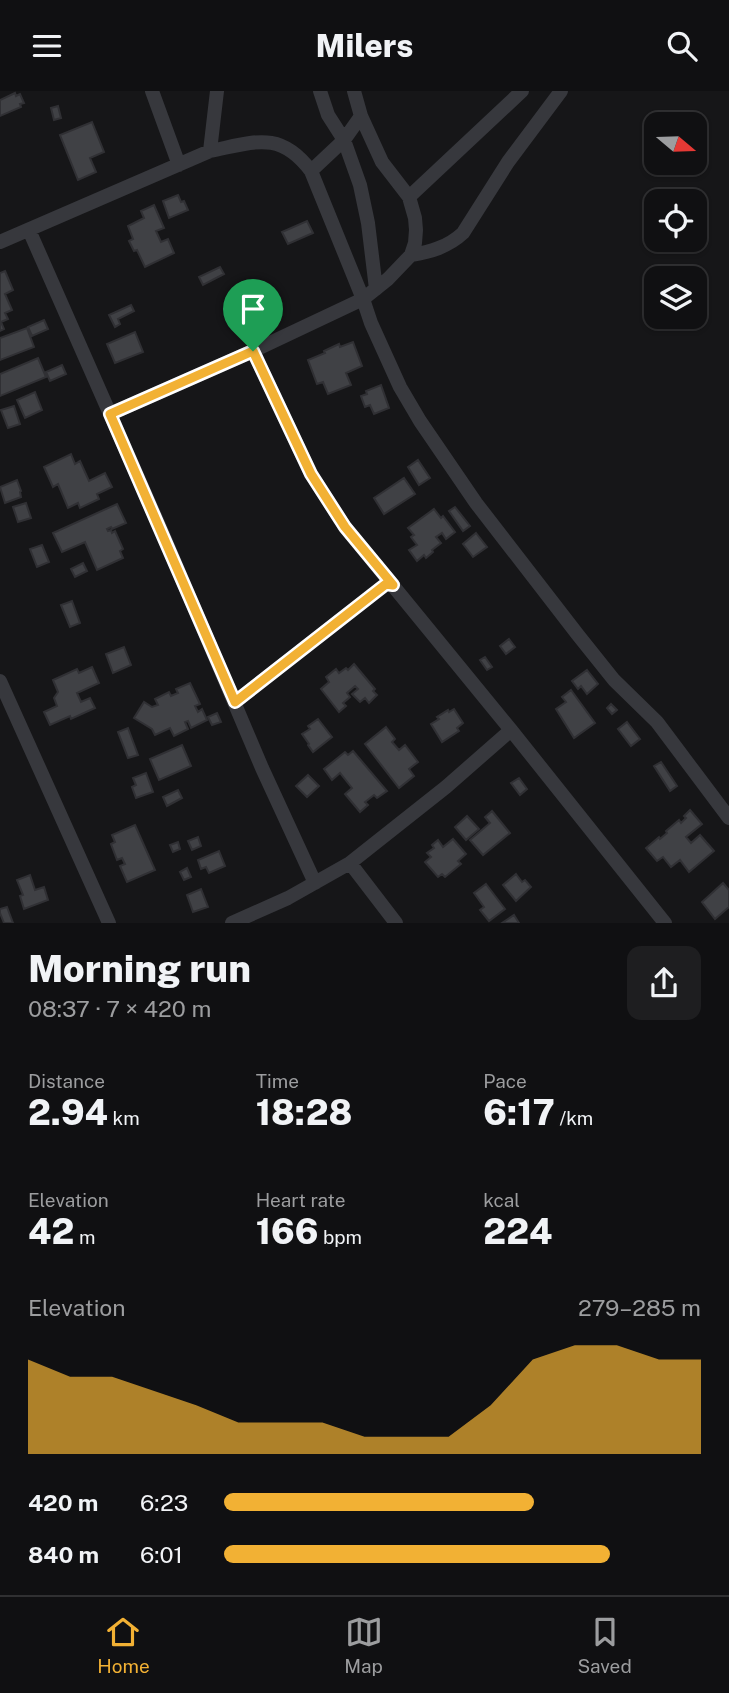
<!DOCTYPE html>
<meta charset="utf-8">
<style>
:root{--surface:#101012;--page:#1e1e20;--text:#f1f3f6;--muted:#9c9d9f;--line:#303032;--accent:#f2b134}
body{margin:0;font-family:"Public Sans",sans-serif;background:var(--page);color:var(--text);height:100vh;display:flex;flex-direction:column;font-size:26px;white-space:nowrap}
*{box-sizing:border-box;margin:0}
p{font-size:23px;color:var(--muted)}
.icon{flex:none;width:38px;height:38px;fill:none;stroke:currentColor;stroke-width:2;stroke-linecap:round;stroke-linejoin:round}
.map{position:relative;height:832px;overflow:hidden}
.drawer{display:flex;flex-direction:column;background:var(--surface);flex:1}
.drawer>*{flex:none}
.needle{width:46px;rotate:109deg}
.tools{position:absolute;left:644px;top:21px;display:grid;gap:14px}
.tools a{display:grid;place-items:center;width:63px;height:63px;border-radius:14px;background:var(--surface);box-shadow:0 2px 5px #0004,0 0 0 2px var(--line);font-size:35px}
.pin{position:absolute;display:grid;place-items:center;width:60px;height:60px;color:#fff;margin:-72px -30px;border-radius:50% 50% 50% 0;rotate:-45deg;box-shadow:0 0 7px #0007}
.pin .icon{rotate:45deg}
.round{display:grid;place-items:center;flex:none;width:74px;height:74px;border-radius:14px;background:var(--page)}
.summary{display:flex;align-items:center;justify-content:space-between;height:119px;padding:0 28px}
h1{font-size:38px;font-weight:800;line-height:52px}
.figures{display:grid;grid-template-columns:repeat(3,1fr);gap:10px;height:119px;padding:7px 28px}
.figures div{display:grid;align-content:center}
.figures b{font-size:35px;font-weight:800}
.figures small{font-size:19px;font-weight:400}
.figures p{font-size:19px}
.chart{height:196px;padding:14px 28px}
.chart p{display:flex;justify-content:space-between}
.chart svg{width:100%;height:126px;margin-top:7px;fill:var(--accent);opacity:.7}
ul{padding:0 28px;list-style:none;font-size:23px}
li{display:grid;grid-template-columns:112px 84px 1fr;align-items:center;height:52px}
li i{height:18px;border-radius:9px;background:var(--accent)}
header{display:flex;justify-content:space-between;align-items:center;height:91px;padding:0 28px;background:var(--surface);font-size:32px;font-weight:800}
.dock{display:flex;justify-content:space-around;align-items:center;height:98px;border-top:2px solid var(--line);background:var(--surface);font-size:19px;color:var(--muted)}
.dock a{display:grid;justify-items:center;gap:4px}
.dock .current{color:var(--accent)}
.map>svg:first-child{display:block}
</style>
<header><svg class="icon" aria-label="menu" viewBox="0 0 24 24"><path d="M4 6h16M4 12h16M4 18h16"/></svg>Milers<svg class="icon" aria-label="search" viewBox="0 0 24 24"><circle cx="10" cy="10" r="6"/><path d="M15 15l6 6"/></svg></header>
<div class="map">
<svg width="729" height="832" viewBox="0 0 729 832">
<rect width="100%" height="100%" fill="#161618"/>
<path fill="#404145" stroke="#303034" stroke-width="2" d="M 15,2 L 16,5 L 20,3 L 24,12 L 20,13 L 21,16 L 0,25 L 0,9 Z
M 58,15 L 61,27 L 54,29 L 51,17 Z
M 92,31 L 104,61 L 90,67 L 96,81 L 78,89 L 60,44 Z
M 178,104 L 181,111 L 184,110 L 188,119 L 169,127 L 163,110 Z
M 154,114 L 164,137 L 156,140 L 161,151 L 168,148 L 174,162 L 145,176 L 137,159 L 134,160 L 129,150 L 133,148 L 128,135 L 144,127 L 141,120 Z
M 307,130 L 313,142 L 288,153 L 282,141 Z
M 220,176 L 224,183 L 203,194 L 199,186 Z
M 5,180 L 13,199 L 5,203 L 12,219 L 5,222 L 8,228 L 1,231 L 4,238 L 0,240 L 0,182 Z
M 131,214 L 134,220 L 118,228 L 120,233 L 115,236 L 109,224 Z
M 44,229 L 48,238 L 32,245 L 28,236 Z
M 27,237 L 34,256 L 0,269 L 0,247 Z
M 135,241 L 143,261 L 115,272 L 107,253 Z
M 353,251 L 362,275 L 346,282 L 351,294 L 328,303 L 323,291 L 317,293 L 308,269 L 325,262 L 324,260 L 339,253 L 340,256 Z
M 38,267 L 46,286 L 0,305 L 0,283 Z
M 62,274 L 66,283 L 50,290 L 46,281 Z
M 381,294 L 389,317 L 374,323 L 370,314 L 365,316 L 361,305 L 367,303 L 366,300 Z
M 35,301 L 42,319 L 25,327 L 17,309 Z
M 14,315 L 20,333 L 8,337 L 1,319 Z
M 71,363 L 75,373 L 80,370 L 89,390 L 105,382 L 112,396 L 97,403 L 99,408 L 80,417 L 78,412 L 68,417 L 58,393 L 53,396 L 44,376 Z
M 418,369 L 430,387 L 419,394 L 408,376 Z
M 404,387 L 415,403 L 384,423 L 374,407 Z
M 17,389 L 21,400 L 20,401 L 21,406 L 5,412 L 0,396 Z
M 26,412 L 31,427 L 18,431 L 13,416 Z
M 117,413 L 126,432 L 112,438 L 111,436 L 107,438 L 108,440 L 111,439 L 112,442 L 115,440 L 123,458 L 120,460 L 123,467 L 97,479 L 85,451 L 62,461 L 53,442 Z
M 455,416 L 470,435 L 463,440 L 449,420 Z
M 434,418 L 441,427 L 443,425 L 455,441 L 446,448 L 442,442 L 436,446 L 441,452 L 432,459 L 433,461 L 426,467 L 424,464 L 417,470 L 409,459 L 417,454 L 411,446 L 414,444 L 408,437 Z
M 476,442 L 487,456 L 473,466 L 463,453 Z
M 42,454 L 49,471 L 37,476 L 30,458 Z
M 83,472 L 87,480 L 75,486 L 71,478 Z
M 72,510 L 80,532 L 70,536 L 61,514 Z
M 509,548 L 515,556 L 506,563 L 500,555 Z
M 124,556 L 131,574 L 113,582 L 106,563 Z
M 485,566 L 492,576 L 487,579 L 480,569 Z
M 354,573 L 375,598 L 373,600 L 377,604 L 369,612 L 365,607 L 360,611 L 352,603 L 358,598 L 355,595 L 347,602 L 350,606 L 343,612 L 346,615 L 339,621 L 321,598 L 329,591 L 326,586 L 336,578 L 339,582 L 346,577 L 348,579 Z
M 92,576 L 99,592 L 77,602 L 81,611 L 90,607 L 95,617 L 71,628 L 70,625 L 50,634 L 44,621 L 57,615 L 54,607 L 58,601 L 53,589 L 77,578 L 79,582 Z
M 587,579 L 598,593 L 587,603 L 581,595 L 578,598 L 572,590 Z
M 190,592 L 200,613 L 195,615 L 198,621 L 202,618 L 207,629 L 191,637 L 188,630 L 185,631 L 188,638 L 174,645 L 170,637 L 155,644 L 152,638 L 134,627 L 144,611 L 152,616 L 158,614 L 155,608 L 169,601 L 171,605 L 178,602 L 176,598 Z
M 571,599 L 595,632 L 574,647 L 556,618 L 566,611 L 562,606 Z
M 611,613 L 617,619 L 612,623 L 607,617 Z
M 454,618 L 463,632 L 457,637 L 459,640 L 442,651 L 431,633 L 439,628 L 437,626 L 448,619 L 449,621 Z
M 217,622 L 221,631 L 212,634 L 208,626 Z
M 318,628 L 332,646 L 313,661 L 308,654 L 309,653 L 302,643 L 310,638 L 308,635 Z
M 627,631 L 640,648 L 631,655 L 618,638 Z
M 386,636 L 395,648 L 392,651 L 399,659 L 405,654 L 418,671 L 409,678 L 414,685 L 399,697 L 365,653 Z
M 128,637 L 138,664 L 128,667 L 118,641 Z
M 182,654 L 191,675 L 159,689 L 150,668 Z
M 353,660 L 387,700 L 377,707 L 374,704 L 365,711 L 368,714 L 360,721 L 345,703 L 352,697 L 340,682 L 332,689 L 324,678 L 345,661 L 348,664 Z
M 661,671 L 677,695 L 670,700 L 654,675 Z
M 146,682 L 153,701 L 136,707 L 132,696 L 136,694 L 133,687 Z
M 308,684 L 319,695 L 307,706 L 296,695 Z
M 519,687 L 527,698 L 520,704 L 511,692 Z
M 178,699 L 182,707 L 167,715 L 163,706 Z
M 690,719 L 702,733 L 686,746 L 691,752 L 700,744 L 714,760 L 689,781 L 680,769 L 671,776 L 663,766 L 657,770 L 646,757 L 659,746 L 660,748 L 667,742 L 666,740 L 679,729 L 681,732 L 686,727 L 684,725 Z
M 492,720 L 510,742 L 483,764 L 470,749 L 490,732 L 485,726 Z
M 467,725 L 479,738 L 466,749 L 455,736 Z
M 135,734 L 155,779 L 127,791 L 120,775 L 125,773 L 122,767 L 117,769 L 111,753 L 115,751 L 112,744 Z
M 198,746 L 201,755 L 192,759 L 188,750 Z
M 453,748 L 466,763 L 458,770 L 461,773 L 445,786 L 442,783 L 438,786 L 425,771 L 431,766 L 427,762 L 434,757 L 432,754 L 438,749 L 443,756 Z
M 178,751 L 180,758 L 173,761 L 170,754 Z
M 219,760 L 225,775 L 209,782 L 206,776 L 201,778 L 198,769 Z
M 187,777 L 191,786 L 184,789 L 180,781 Z
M 516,783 L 522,791 L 525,789 L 531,796 L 516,810 L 503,794 Z
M 30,784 L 35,799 L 44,796 L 48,809 L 24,818 L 20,805 L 23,804 L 17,789 Z
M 723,792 L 729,799 L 729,816 L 715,828 L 702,811 Z
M 486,793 L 505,818 L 489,830 L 480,819 L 484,816 L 474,802 Z
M 201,798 L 208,816 L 193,821 L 187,804 Z
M 7,816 L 13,832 L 4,832 L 0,822 L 0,818 Z
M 514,824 L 519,832 L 502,832 Z"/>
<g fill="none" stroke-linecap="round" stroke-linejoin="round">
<path stroke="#37383d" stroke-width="14" d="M 152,0 L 179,74
M 320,0 L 328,24 L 344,49 L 360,94 L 368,132 L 376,198
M 210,60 L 217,0
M 311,80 L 344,49 L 361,25
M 409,106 L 522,0
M 29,139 L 162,441 L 262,677 L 315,792
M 0,151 L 210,60 C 255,51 280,39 311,80 L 363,208 L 371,232 L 400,296 L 420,330 L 476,412 L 578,544 L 614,589 L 657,631 L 729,727
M 411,164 C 430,161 448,156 463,142 L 508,71 L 561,0
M 253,260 L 311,383 L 345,436 L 511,639 L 665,832
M 110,323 L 253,260 L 363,208 L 388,188 L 411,164 L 415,152 L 416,139 L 415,127 L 409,106 L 382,71 L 361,25 L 354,0
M 0,590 L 109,832
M 235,611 L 386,493 L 393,494
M 350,772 L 396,832
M 232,832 L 288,807 L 350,772 L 446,696 L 511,639"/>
</g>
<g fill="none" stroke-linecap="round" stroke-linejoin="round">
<defs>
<path id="route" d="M 253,260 L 311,383 L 345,436 L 393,494 L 386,493 L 235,611 L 110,323 Z"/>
</defs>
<use href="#route" stroke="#fff" stroke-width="14"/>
<use href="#route" stroke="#f2b134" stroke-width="9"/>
</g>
</svg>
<div class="tools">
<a><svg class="needle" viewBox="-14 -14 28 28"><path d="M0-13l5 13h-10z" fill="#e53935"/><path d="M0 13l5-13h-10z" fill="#9c9d9f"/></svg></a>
<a><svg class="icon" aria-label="locate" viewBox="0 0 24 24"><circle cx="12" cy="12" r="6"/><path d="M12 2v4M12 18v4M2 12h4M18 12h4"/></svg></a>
<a><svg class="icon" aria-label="layers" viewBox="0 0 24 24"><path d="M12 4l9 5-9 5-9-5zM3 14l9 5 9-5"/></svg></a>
</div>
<div class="pin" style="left:253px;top:260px;background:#1e9e55"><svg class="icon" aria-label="arrive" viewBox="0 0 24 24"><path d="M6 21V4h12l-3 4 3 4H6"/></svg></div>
</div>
<section class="drawer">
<div class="summary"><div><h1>Morning run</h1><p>08:37 · 7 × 420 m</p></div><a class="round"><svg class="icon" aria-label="share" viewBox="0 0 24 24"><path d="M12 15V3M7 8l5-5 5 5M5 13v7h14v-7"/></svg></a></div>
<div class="figures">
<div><p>Distance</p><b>2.94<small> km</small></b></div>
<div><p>Time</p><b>18:28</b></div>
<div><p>Pace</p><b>6:17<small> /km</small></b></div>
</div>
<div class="figures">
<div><p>Elevation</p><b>42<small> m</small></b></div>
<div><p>Heart rate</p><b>166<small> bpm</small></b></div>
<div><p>kcal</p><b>224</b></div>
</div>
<div class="chart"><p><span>Elevation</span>279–285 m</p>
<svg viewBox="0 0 160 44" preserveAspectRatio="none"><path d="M0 44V11L10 17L20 17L30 22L40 27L50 33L60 33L70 33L80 38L90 38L100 38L110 27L120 11L130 6L140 6L150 11L160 11V44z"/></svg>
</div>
<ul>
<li><b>420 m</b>6:23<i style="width:65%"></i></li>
<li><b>840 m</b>6:01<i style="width:81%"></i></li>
</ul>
</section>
<nav class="dock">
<a class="current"><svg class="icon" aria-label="home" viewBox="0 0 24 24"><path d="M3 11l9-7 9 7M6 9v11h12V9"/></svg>Home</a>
<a><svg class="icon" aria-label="map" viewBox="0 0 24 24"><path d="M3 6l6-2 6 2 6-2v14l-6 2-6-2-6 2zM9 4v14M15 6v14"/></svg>Map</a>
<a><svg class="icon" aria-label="saved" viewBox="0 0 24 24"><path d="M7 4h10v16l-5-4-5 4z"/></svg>Saved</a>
</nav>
